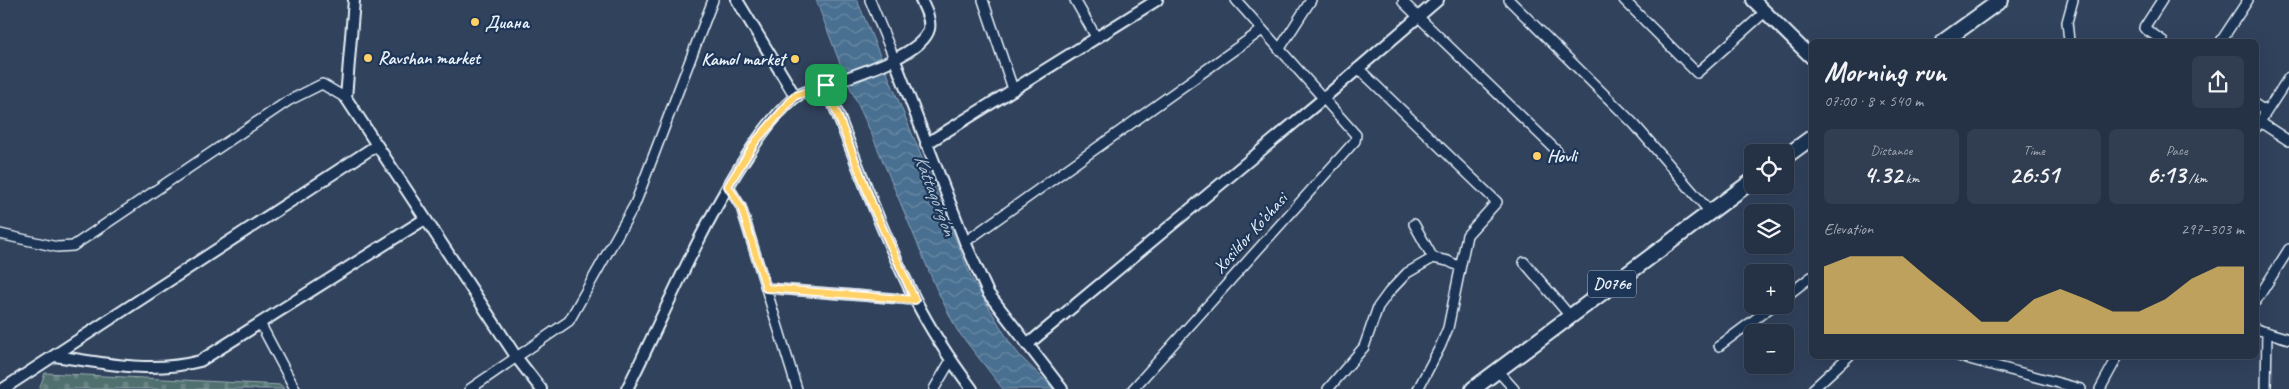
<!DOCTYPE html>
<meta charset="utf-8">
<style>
:root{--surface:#253246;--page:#313e51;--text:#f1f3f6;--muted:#a3aab3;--line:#424d5f;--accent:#ffd166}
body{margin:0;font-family:Caveat,sans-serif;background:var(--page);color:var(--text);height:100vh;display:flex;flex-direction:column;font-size:19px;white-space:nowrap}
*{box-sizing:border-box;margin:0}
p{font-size:16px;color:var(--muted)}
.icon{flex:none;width:28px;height:28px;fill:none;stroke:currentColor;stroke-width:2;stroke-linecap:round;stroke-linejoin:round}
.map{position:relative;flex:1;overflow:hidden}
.side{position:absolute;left:1809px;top:39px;width:450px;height:320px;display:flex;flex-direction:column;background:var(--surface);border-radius:8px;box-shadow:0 5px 20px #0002,0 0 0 1px var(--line)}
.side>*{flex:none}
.buttons{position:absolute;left:1744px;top:144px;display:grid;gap:10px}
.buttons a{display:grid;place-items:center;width:50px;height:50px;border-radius:8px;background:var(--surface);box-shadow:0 5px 20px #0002,0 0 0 1px var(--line);font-size:25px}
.pin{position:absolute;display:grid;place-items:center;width:42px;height:42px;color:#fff;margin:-21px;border-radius:10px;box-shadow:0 2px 8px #0006}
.round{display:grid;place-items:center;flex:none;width:52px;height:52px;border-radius:8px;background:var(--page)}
.headline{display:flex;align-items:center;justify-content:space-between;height:85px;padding:0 15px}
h1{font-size:28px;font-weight:800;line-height:38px}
.stats{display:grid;grid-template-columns:repeat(3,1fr);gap:8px;height:85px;padding:5px 15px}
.stats div{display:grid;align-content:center;border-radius:8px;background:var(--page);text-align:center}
.stats b{font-size:25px;font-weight:800}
.stats small{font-size:14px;font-weight:400}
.stats p{font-size:14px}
.chart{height:140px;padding:10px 15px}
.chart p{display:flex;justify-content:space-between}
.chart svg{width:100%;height:90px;margin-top:5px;fill:var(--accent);opacity:.7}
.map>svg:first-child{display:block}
</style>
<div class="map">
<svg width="2289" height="389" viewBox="0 0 2289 389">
<defs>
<pattern id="cemetery-stones" width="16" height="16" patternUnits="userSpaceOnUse" patternTransform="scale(1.25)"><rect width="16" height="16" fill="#506f6e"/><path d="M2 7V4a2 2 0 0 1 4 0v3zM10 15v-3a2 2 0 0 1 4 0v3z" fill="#698483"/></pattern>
<pattern id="water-waves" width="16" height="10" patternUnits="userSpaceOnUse" patternTransform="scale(1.25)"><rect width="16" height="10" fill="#486f90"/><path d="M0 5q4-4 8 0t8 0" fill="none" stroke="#6b8ba6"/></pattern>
</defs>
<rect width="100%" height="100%" fill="#31425d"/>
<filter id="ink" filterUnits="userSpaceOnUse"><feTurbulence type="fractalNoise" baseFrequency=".02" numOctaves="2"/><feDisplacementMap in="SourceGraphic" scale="10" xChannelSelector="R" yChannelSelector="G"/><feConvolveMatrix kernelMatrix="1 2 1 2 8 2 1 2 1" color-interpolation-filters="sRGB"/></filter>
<g filter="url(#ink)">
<path fill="url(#cemetery-stones)" stroke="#9cb0b3" d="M 45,373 L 281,385 L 284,389 L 39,389 Z"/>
<path fill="url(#water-waves)" stroke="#88a3ba" d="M 816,0 L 857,0 L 972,279 L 1010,343 L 1021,357 L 1054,389 L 1003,389 L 957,330 L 936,288 L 872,135 L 844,74 Z"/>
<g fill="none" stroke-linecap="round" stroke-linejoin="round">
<defs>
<path id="minor" d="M 870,0 L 894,58
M 983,0 L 1013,89
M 1075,0 L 1096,37
M 1404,0 L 1403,2 L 1557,151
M 1509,0 L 1635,125 L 1710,212
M 1624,0 L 1697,73 L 1765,12
M 2162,0 L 2144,28 L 2163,41
M 2069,41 L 2067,22 L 2073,0
M 2221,41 L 2248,0
M 1279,50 L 1311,0
M 1358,68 L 1497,202 L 1467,235 L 1448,328 L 1440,347 L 1418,389
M 2256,105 L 2266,112
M 2260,122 L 2289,141
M 2256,128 L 2289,77
M 728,186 L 741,207 L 797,389
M 1414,224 L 1433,258
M 0,234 L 57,247 L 73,246 L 288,101 L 322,84 L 346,98
M 965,242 L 1262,30
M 1524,262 L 1570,316
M 766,288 L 915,300
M 1785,297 L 1811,277
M 2256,301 L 2289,249
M 260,323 L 295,389
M 2256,329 L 2289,339
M 1719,346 L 1774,305
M 1958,356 L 2081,389
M 1497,370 L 1514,389
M 470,389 L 569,321 L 635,204 L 713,0
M 934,389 L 951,360
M 1133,389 L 1355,141 L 1356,135 L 1236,0
M 1328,389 L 1364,347 L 1378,307 L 1389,292 L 1407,273 L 1433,258 L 1448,261 L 1460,267
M 1813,389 L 1849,356
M 2100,389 L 2118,356
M 2266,389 L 2267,332"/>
<path id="tertiary" d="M 354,0 L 346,98 L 517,358 L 541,389
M 737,0 L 795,96
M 894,58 L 965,242 L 988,293 L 1062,389
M 826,85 C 855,156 880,230 915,299 C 931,331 951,361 972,389
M 926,144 L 1157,0
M 1027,345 L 1324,98 L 1438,0
M 55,356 C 105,363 150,374 200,361 L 425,219
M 3,389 L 377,145
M 627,389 C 663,317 694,242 736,173 C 753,146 770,119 794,98 C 800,93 810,91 818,88 C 844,78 922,57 929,29 C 931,19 925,9 921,0"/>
<path id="secondary" d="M 1753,0 L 1811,57"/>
<path id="primary" d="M 1944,41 L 2001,0
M 1785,157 L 1811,138
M 1473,389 L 1752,181"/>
</defs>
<use href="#minor" stroke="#e8f1f8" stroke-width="12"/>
<use href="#tertiary" stroke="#e8f1f8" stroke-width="14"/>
<use href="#secondary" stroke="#e8f1f8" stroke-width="16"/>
<use href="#primary" stroke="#e8f1f8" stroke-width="18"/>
<use href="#minor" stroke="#1d3557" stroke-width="9"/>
<use href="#tertiary" stroke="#1d3557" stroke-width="10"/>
<use href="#secondary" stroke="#1d3557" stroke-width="12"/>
<use href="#primary" stroke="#1d3557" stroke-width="14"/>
</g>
</g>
<g fill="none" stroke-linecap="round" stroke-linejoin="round" filter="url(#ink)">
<defs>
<path id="route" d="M 826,85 L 874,209 L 915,300 L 766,288 L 741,207 L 728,186 L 756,141 L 795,96 Z"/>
</defs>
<use href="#route" stroke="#fff" stroke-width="10"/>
<use href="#route" stroke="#ffd166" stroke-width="6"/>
</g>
<g fill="#ffd166" stroke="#1d3557" stroke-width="2">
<circle cx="475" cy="22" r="5"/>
<circle cx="368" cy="58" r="5"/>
<circle cx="795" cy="59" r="5"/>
<circle cx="1537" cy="156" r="5"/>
</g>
<g text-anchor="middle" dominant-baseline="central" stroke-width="4.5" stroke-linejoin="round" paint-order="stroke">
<rect fill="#1d3557" stroke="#abb9c8" stroke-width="1" x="1588" y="270.5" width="48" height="27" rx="4"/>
<g font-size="16" font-weight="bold" fill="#e8f1f8">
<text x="1612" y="284">D076e</text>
</g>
<g font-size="18" font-weight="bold" fill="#e8f1f8" stroke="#1d3557" text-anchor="start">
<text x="485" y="22">Диана</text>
<text x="378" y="58">Ravshan market</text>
<text x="785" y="59" text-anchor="end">Kamol market</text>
<text x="1547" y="156">Hovli</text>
</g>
<g font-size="18" fill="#e8f1f8" stroke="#1d3557">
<text transform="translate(1250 233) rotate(-48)">Xosildor Ko’chasi</text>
</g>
<g font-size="19" font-style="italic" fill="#b0c4d4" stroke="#1d3557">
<text transform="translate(935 195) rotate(69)">Kattaqo'rg'on</text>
</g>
</g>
</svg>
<div class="buttons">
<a><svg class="icon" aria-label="locate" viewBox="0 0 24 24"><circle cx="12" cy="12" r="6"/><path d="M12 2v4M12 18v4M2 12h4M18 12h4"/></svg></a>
<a><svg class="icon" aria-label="layers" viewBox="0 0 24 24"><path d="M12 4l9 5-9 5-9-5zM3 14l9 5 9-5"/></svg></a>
<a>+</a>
<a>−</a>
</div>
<div class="pin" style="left:826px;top:85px;background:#1e9e55"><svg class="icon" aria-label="arrive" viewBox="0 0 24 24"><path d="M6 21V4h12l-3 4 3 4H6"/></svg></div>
<section class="side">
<div class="headline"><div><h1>Morning run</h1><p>07:00 · 8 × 540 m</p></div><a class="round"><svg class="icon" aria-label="share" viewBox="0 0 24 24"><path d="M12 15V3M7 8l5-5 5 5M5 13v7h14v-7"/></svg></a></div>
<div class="stats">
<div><p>Distance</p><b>4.32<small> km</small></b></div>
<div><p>Time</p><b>26:51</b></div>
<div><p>Pace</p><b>6:13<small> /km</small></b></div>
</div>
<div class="chart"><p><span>Elevation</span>297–303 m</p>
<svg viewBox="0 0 160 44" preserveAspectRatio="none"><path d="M0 44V11L10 6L20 6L30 6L40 17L50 27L60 38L70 38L80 27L90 22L100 27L110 33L120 33L130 27L140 17L150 11L160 11V44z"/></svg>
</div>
</section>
</div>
